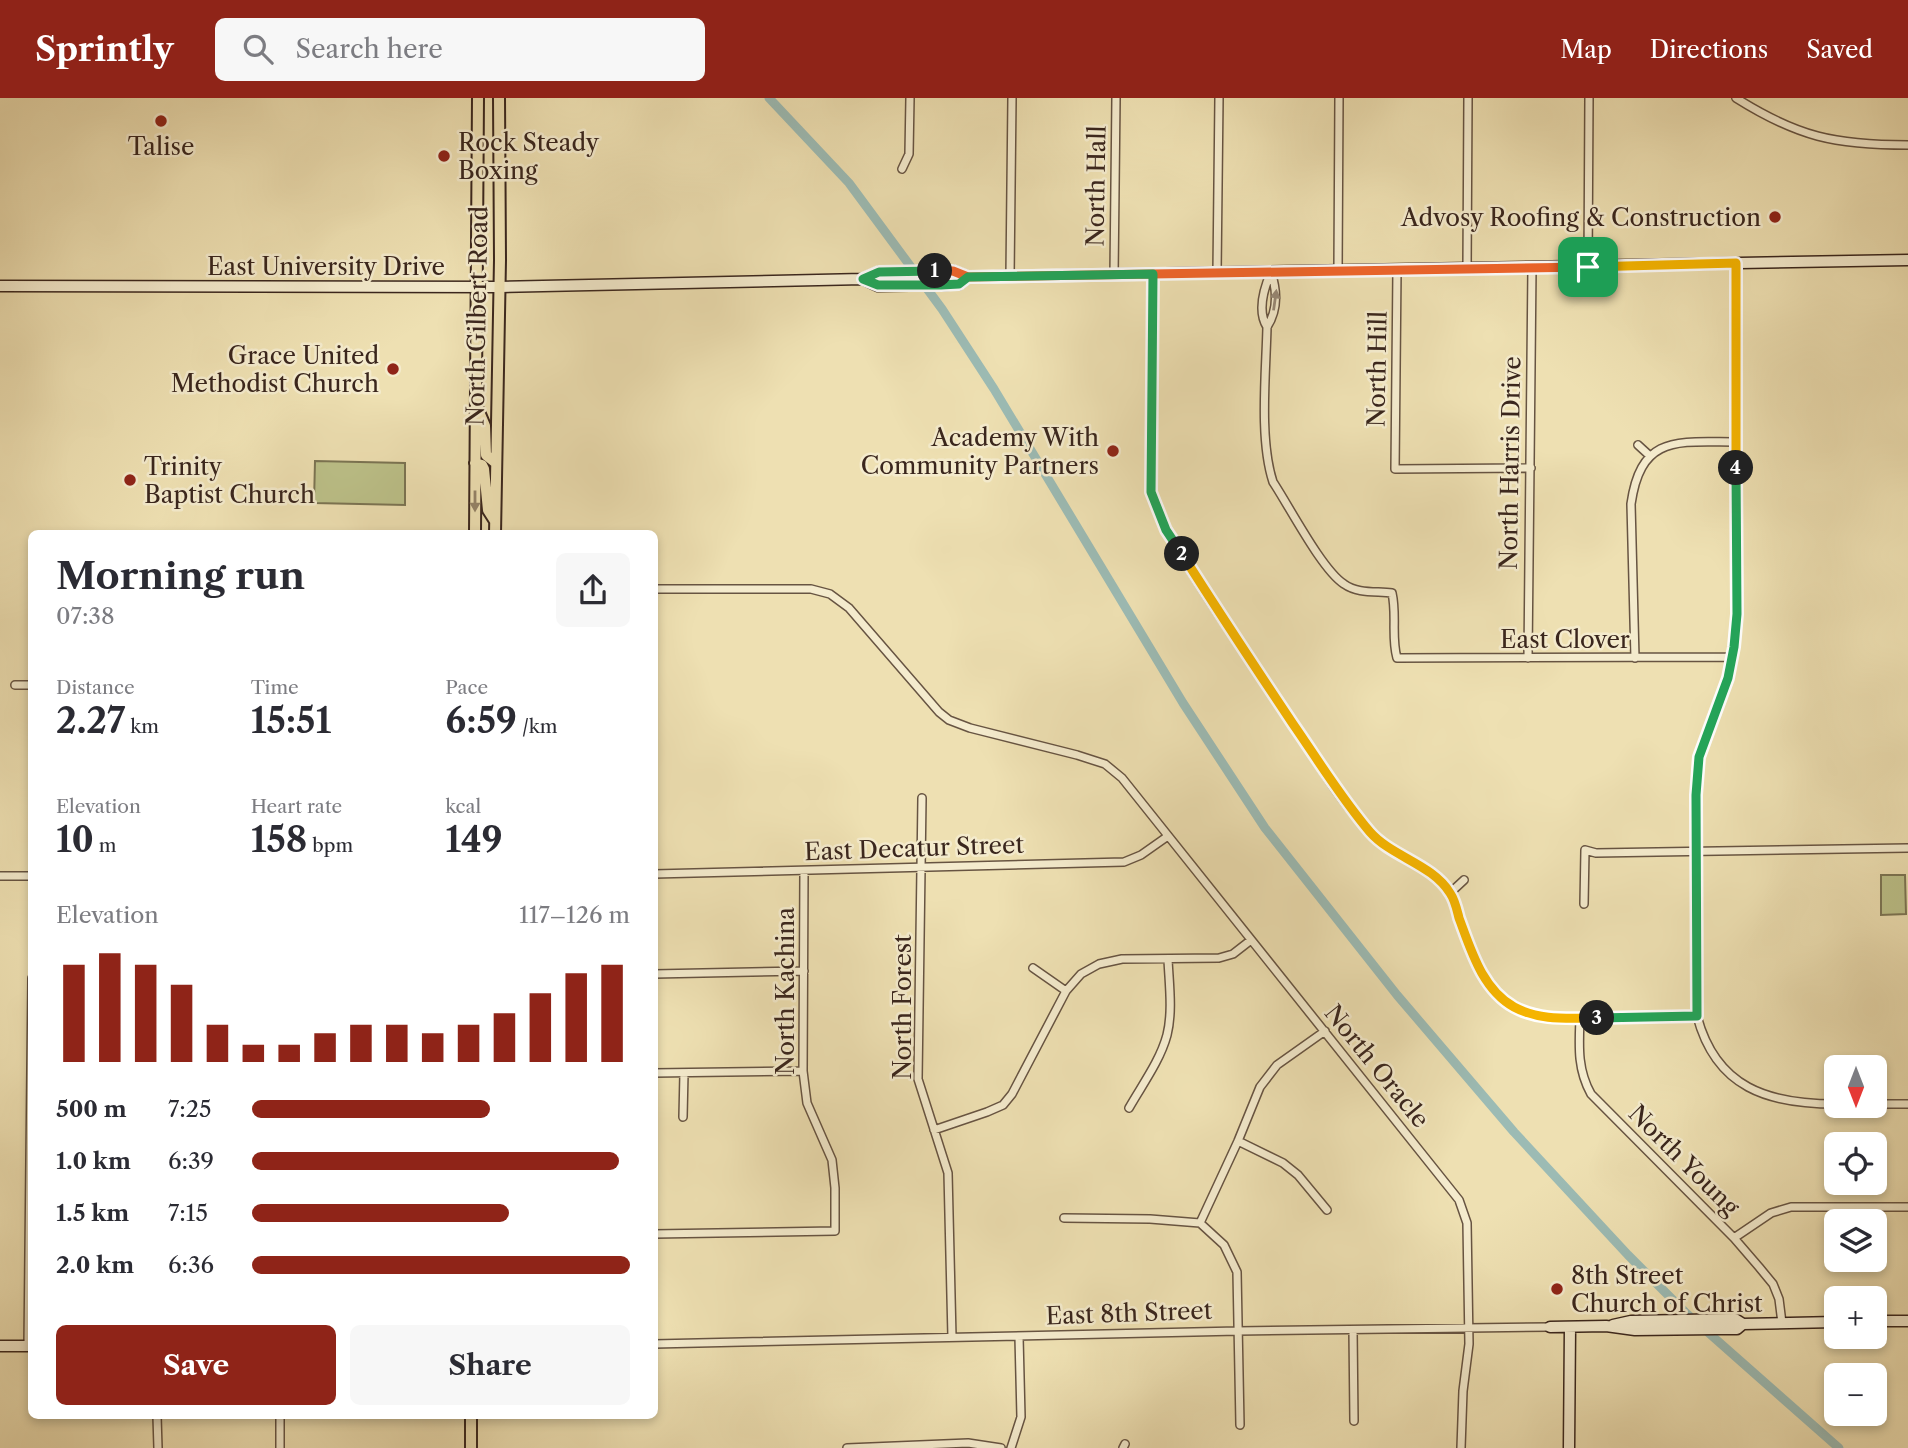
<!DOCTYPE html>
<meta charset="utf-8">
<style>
:root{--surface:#fff;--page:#f7f7f7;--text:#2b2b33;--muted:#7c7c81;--accent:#8f2418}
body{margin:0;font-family:"Libre Caslon Text",serif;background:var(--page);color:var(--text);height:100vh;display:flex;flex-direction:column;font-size:26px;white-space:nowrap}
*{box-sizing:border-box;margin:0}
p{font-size:23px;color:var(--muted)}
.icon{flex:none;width:38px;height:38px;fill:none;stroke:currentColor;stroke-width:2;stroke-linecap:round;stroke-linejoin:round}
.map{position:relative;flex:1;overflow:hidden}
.side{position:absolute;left:28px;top:432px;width:630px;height:889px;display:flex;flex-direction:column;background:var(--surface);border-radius:10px;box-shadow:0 4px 10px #0003}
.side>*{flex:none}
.needle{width:46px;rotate:180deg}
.buttons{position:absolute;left:1824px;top:957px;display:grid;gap:14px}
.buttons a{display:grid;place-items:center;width:63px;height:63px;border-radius:10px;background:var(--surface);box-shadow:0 4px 10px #0003;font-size:35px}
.pin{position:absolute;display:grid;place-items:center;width:60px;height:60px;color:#fff;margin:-30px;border-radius:14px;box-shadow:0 4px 10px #0006}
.km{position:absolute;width:35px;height:35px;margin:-18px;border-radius:50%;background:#222;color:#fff;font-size:19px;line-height:35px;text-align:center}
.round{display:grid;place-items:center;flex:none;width:74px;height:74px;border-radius:10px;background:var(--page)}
.overview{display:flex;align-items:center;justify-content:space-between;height:119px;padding:0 28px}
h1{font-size:38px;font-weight:800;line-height:52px}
.metrics{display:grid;grid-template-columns:repeat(3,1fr);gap:10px;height:119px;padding:7px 28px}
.metrics div{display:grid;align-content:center}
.metrics b{font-size:35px;font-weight:800}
.metrics small{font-size:19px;font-weight:400}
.metrics p{font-size:19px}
.chart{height:196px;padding:14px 28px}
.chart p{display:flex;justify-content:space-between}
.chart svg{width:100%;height:126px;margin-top:7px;stroke:var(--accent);stroke-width:6}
.cta{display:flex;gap:14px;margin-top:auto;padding:14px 28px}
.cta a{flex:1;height:80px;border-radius:10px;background:var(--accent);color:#fff;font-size:28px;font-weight:800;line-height:80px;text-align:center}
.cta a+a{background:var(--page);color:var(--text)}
ul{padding:0 28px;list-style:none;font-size:23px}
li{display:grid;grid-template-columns:112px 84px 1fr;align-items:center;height:52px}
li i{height:18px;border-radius:9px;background:var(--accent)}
header{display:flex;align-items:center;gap:42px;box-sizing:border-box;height:98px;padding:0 35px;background:var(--accent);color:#fff}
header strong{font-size:33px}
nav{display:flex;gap:38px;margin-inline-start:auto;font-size:24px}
.search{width:490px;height:63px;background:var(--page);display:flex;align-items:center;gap:18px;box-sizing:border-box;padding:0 24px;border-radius:10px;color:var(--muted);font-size:26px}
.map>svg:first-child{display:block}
</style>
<header>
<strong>Sprintly</strong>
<div class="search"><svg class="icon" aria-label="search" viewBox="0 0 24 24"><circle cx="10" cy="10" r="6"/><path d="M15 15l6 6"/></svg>Search here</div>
<nav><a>Map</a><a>Directions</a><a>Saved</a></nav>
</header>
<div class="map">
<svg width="1908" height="1350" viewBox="0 0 1908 1350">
<rect width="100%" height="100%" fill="#eee0b2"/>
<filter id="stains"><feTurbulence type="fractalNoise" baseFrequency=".00286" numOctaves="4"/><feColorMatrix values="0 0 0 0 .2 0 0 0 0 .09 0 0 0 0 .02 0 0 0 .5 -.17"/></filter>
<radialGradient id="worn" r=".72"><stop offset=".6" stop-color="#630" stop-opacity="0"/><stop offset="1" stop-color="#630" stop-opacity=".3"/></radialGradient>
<path fill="#bcc189" stroke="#7b7453" stroke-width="2" d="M 315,363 L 405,365 L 405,407 L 314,405 Z
M 1881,777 L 1905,777 L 1906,816 L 1881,817 Z"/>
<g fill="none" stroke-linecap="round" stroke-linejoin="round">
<path stroke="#9cbbb4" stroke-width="9" d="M 769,0 L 849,85 L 942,211 L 994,291 L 1183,605 L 1265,730 L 1397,897 L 1514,1034 L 1628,1157 L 1685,1214 L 1839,1350"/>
<defs>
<path id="street" d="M 1736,0 C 1798,39 1835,47 1908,47
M 902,71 L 909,56 L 910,0
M 1736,165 L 1736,535 L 1728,580 L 1699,659 L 1696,697 L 1697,918 C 1716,990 1768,1006 1836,1006
M 1588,169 L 1589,0
M 1467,171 L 1468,0
M 1397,172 L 1395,371 L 1531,370
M 1338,173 L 1339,0
M 1217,174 L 1219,0
M 1271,174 C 1264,190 1257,213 1267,229 C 1266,275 1259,341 1273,384 C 1289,408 1322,472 1344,486 C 1358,496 1376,493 1392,495 C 1397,517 1391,539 1397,560 L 1733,559
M 1153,176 L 1151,383 C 1152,401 1159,418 1167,433 C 1204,498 1248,559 1289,620 C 1315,659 1339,704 1373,737 C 1396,759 1431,768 1449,794 C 1456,803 1459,818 1463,829 C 1481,879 1495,911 1553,921 L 1697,918
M 1114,177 L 1116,0
M 1010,178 L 1012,0
M 1267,229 C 1278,212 1277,192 1271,174
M 1638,347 L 1650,358
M 654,491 L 811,491 L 830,496 L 849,510 L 939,614 L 949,622 L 970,630 L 1077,657 L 1105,666 L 1122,680 L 1459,1102 L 1467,1125 L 1469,1246 L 1463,1293 L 1461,1350
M 1528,560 L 1532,169
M 1635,560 L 1631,406 C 1641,336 1678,344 1736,344
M 15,587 L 32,587
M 922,700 L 918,981 L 948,1075 L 952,1239
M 654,776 L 1124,764 L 1141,757 L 1168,738
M 0,778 L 32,778
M 1450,795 L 1464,782
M 1584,806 L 1585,752 L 1596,755 L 1908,750
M 1033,870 L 1066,893
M 654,876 L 804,873
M 1580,920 C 1579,947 1577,971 1591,996 L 1734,1140 L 1759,1169 L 1773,1186 L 1779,1201 L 1782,1225
M 654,975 L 803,973
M 1874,1006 L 1908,1006
M 1129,1010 C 1142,987 1160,963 1167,937 C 1173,913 1169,885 1168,861
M 683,1019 L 684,975
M 934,1032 L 987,1014 L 1003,1007 L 1012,996 L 1066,893 L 1081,876 L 1099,866 L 1122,861 L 1219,860 L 1233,856 L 1251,842
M 1238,1043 L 1283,1065 L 1298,1077 L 1327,1112
M 1064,1120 L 1150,1121 L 1200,1125 L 1224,1147 L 1237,1174 L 1240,1327
M 1200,1125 L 1238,1043 L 1260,989 L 1277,967 L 1325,933
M 654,1136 L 835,1133 L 835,1090 L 832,1062 L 807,1005 L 803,973 L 804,773
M 1734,1140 L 1771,1115 L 1791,1109 L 1908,1109
M 1353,1232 L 1354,1323
M 654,1246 L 1238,1233 L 1550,1229
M 28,1248 L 32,880
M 157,1318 L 158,1350
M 280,1318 L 280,1350
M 847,1350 L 968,1345 L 1001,1350
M 1011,1350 L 1021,1319 L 1019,1239
M 1123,1350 L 1125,1346"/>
<path id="secondary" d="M 863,181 L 878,188 L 941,187 L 959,186 L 968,179
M 0,188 L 500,189 L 863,181 L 879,174 L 953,173 L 968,179 L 1908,162
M 1874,1223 L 1908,1223
M 1613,1227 L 1631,1223 L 1735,1221 L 1743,1226
M 1550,1229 L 1606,1228 L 1635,1232 L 1715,1231 L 1737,1231 L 1743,1226 L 1836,1224
M 0,1248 L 32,1248
M 1569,1350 L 1570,1229"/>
<path id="primary" d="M 477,309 L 485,328 L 486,357 L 496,365
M 475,365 L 482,367 L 484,371 L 488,412 L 495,423
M 475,436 L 478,0
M 495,436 L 500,162 L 499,0
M 471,1350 L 471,1318"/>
</defs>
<use href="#street" stroke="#675442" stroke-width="10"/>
<use href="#secondary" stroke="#3a261d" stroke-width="13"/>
<use href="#primary" stroke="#3a261d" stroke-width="14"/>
<use href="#street" stroke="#f4ebcd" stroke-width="7"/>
<use href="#secondary" stroke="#f4ebcd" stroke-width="10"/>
<use href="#primary" stroke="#eee0b2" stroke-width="10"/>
</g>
<defs><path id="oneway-solid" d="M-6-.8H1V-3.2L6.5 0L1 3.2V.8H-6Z" transform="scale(1.75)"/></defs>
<use fill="#978875" href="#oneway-solid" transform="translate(1275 202) rotate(-82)"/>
<use fill="#948368" href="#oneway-solid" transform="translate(475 403) rotate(90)"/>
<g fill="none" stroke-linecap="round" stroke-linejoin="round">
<defs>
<path id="split-1" d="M 935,173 L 953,173 L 968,179 L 1588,169"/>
<path id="split-2" d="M 935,173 L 879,174 L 863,181 L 878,187 L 941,187 L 959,186 L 968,179 L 1153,176 L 1151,394 L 1166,432 L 1182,456"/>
<path id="split-3" d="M 1182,456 C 1218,513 1255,569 1293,626 C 1318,662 1341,700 1370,734 C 1392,759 1432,766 1450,795 C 1455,802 1457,812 1459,820 C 1471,852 1482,891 1514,909 C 1540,923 1568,920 1597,920"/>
<path id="split-4" d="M 1597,920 L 1697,918 L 1696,697 L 1699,659 L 1728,580 L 1734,549 L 1737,516 L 1736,370"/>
<path id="split-5" d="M 1588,169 L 1736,165 L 1736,370"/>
</defs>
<use href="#split-1" stroke="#fff" stroke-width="14"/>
<use href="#split-2" stroke="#fff" stroke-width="14"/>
<use href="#split-3" stroke="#fff" stroke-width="14"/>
<use href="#split-4" stroke="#fff" stroke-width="14"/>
<use href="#split-5" stroke="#fff" stroke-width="14"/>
<use href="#split-1" stroke="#f0652b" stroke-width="9"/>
<use href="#split-2" stroke="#22a559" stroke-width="9"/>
<use href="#split-3" stroke="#f5b400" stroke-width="9"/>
<use href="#split-4" stroke="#22a559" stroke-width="9"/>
<use href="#split-5" stroke="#f5b400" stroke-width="9"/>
</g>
<g fill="#8f2418" stroke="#f4ebcd" stroke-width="2.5">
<circle cx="161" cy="23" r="7"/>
<circle cx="444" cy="58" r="7"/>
<circle cx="1775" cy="119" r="7"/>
<circle cx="393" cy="271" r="7"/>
<circle cx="1113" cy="353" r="7"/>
<circle cx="130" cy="382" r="7"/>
<circle cx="1557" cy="1191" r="7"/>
</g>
<g text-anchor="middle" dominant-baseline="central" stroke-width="5" stroke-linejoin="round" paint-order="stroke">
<g font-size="24" fill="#3a261d" stroke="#f4ebcd" text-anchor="start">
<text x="458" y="44">Rock Steady<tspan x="458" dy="28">Boxing</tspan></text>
<text x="161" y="48" text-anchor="middle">Talise</text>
<text x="1761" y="119" text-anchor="end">Advosy Roofing &amp; Construction</text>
<text x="379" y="257" text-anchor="end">Grace United<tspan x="379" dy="28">Methodist Church</tspan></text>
<text x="1099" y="339" text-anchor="end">Academy With<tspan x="1099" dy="28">Community Partners</tspan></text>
<text x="144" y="368">Trinity<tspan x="144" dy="28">Baptist Church</tspan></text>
<text x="1571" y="1177">8th Street<tspan x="1571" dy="28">Church of Christ</tspan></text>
</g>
<g font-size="24" fill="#3a261d" stroke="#f4ebcd">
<text transform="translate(1096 88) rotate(-89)">North Hall</text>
<text x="326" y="168">East University Drive</text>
<text transform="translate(477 218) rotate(-89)">North Gilbert Road</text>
<text transform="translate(1377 271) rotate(-89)">North Hill</text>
<text transform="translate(1510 365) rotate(-89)">North Harris Drive</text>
<text x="1565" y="541">East Clover</text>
<text transform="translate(914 750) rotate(-2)">East Decatur Street</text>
<text transform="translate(785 893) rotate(-90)">North Kachina</text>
<text transform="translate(902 909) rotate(-90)">North Forest</text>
<text transform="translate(1377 968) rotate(51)">North Oracle</text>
<text transform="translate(1684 1062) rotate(45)">North Young</text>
<text transform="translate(1129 1215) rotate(-2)">East 8th Street</text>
</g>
</g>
<rect width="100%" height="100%" filter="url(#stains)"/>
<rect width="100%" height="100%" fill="url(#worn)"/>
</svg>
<div class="buttons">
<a><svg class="needle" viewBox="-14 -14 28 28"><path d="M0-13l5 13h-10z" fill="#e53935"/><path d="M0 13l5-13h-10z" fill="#7c7c81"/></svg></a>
<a><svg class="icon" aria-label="locate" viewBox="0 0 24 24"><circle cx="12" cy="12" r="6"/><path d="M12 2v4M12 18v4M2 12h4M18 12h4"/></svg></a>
<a><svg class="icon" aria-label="layers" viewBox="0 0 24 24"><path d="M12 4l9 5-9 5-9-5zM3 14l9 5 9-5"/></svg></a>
<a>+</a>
<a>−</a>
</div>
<div class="pin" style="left:1588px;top:169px;background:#1e9e55"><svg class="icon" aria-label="arrive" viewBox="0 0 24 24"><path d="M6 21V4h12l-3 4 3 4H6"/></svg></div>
<b class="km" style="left:935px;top:173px">1</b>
<b class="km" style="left:1182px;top:456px">2</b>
<b class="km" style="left:1597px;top:920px">3</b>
<b class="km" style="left:1736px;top:370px">4</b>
<section class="side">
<div class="overview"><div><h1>Morning run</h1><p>07:38</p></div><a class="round"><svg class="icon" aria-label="share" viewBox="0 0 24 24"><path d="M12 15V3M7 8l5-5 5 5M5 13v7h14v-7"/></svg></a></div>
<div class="metrics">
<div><p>Distance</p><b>2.27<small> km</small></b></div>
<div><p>Time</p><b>15:51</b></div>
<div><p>Pace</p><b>6:59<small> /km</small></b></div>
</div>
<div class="metrics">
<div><p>Elevation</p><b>10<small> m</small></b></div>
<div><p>Heart rate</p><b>158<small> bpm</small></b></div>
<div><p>kcal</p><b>149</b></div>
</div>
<div class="chart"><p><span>Elevation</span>117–126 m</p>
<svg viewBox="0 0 160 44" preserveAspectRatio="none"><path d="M5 44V10M15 44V6M25 44V10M35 44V17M45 44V31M55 44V38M65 44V38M75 44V34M85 44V31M95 44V31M105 44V34M115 44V31M125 44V27M135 44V20M145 44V13M155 44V10"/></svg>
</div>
<ul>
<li><b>500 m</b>7:25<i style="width:63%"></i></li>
<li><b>1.0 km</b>6:39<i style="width:97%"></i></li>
<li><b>1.5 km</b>7:15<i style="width:68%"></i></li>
<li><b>2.0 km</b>6:36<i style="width:100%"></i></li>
</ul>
<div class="cta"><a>Save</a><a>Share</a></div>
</section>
</div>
